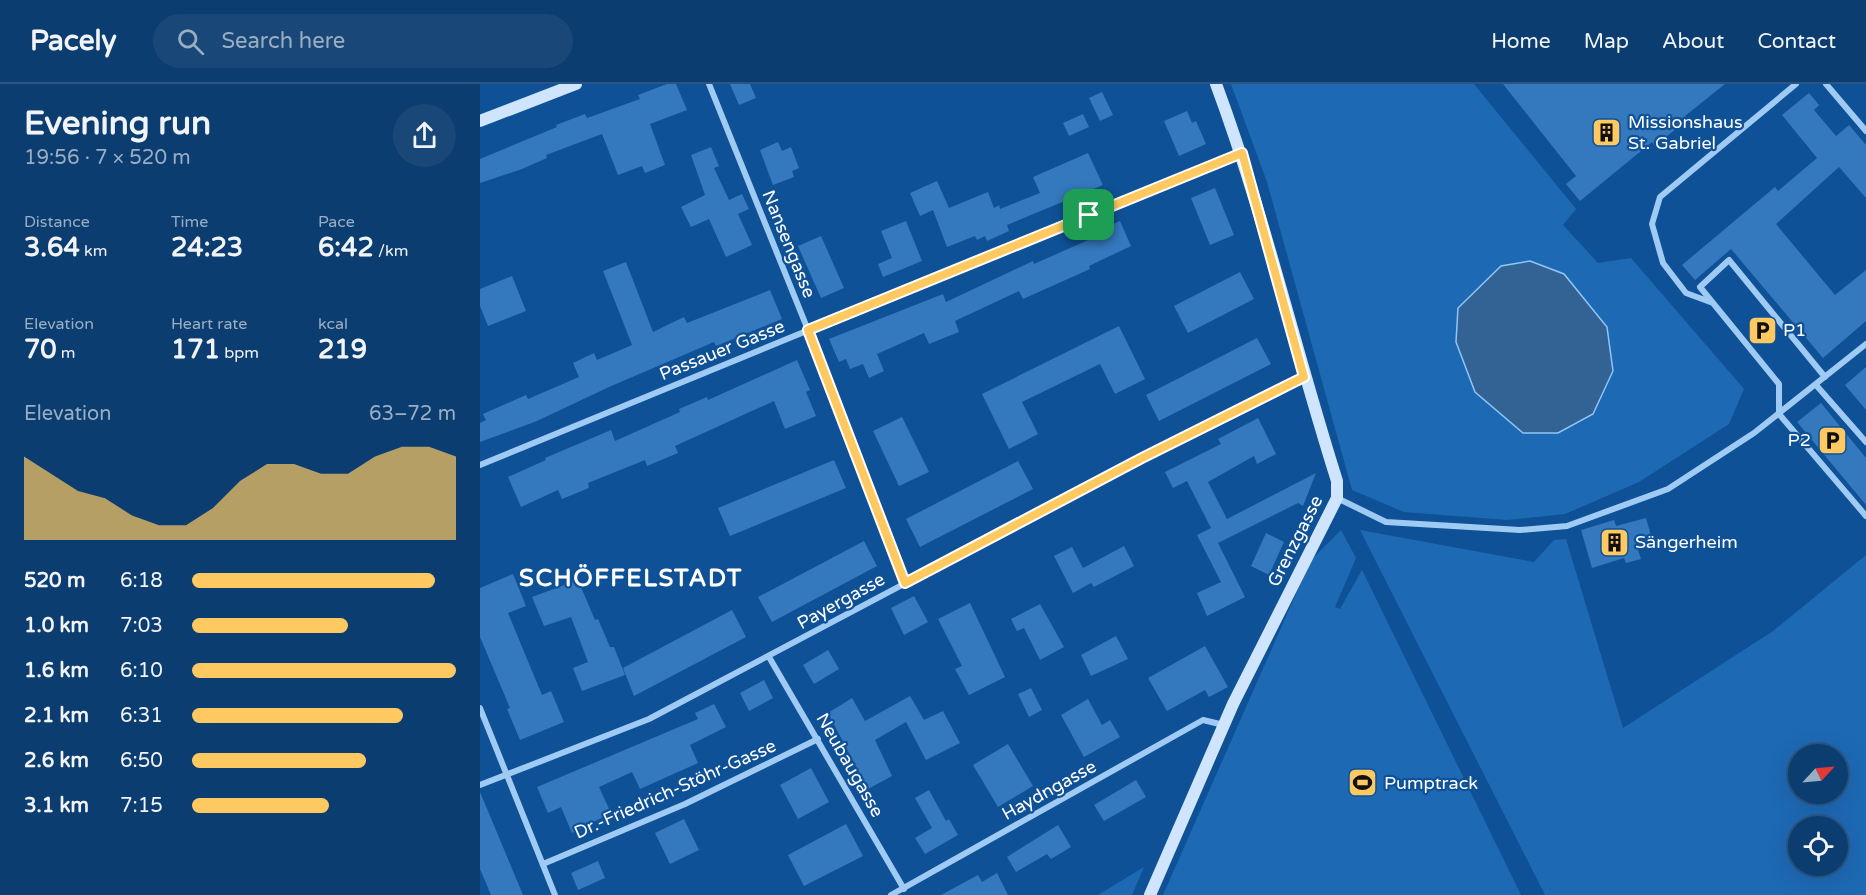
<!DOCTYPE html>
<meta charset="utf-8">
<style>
:root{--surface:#0b3d70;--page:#194878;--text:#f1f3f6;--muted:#9aaec3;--line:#2b5683;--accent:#ffc961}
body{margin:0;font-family:"Varela Round",sans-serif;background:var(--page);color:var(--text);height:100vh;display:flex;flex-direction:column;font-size:22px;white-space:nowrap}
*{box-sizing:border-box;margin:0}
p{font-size:20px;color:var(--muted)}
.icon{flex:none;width:33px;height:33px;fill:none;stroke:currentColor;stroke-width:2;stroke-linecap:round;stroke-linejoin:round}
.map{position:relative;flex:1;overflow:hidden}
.sheet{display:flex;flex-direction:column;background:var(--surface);width:480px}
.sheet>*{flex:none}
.needle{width:39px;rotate:64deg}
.controls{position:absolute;left:1308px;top:660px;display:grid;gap:12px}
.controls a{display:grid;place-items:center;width:60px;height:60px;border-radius:50%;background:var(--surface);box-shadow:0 6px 24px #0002,0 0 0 2px var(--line);font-size:30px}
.pin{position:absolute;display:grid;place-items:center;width:51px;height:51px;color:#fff;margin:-26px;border-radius:12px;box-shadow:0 3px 9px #0006}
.round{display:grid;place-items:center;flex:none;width:63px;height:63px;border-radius:32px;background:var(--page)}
.head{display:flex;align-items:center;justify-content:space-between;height:102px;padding:0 24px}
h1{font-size:33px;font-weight:700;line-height:45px}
.metrics{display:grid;grid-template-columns:repeat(3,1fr);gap:9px;height:102px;padding:6px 24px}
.metrics div{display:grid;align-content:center}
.metrics b{font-size:26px;font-weight:700}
.metrics small{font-size:16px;font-weight:400}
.metrics p{font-size:16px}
.chart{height:168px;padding:12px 24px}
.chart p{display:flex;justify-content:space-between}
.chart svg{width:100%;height:108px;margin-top:6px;fill:var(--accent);opacity:.7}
ul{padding:0 24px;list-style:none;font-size:20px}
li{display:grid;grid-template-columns:96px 72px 1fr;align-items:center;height:45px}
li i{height:15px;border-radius:8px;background:var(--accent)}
header{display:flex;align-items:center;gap:36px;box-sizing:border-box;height:84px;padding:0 30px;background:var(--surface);border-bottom:2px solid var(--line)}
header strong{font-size:28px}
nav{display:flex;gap:33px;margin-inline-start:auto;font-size:21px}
.search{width:420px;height:54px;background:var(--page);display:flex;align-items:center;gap:15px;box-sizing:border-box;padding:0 21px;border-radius:33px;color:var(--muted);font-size:22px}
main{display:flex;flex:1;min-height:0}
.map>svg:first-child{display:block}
</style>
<header>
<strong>Pacely</strong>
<div class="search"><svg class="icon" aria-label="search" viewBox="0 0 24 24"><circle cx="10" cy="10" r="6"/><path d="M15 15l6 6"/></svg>Search here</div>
<nav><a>Home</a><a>Map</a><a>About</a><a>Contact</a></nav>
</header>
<main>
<section class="sheet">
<div class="head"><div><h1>Evening run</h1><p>19:56 · 7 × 520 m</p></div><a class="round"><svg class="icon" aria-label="share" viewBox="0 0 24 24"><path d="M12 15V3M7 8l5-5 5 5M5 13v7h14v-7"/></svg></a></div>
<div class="metrics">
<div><p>Distance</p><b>3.64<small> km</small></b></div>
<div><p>Time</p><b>24:23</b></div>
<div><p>Pace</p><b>6:42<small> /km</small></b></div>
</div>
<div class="metrics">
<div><p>Elevation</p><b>70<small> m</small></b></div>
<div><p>Heart rate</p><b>171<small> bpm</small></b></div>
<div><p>kcal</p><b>219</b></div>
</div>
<div class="chart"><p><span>Elevation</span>63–72 m</p>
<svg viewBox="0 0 160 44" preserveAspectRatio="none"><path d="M0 44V10L10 17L20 24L30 27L40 34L50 38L60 38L70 31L80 20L90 13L100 13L110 17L120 17L130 10L140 6L150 6L160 10V44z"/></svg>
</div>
<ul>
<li><b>520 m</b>6:18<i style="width:92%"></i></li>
<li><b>1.0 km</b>7:03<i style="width:59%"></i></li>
<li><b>1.6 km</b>6:10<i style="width:100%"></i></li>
<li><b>2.1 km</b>6:31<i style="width:80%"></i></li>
<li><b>2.6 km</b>6:50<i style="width:66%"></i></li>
<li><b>3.1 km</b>7:15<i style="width:52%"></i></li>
</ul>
</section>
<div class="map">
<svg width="1386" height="811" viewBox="0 0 1386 811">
<rect width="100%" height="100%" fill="#0f5196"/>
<path fill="#1e69b4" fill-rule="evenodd" d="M 751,0 L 994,0 L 1096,125 L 1083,141 L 1118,179 L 1151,174 L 1264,305 L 1249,340 L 1159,398 L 1085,430 L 1027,436 L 924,428 L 872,406 L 787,98 Z
M 861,446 L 876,474 L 855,523 L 860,525 L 882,486 L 1041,811 L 683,811 L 831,476 Z
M 880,446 L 1054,478 L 1074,456 L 1086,455 L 1143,644 L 1293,547 L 1386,471 L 1386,811 L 1065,811 ZM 1318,670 L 1358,670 L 1358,710 L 1318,710 ZM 1318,742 L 1358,742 L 1358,782 L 1318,782 Z
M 664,783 L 652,811 L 618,811 Z"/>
<path fill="#336395" stroke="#90c5f8" stroke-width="1.5" d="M 1050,177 L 1084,190 L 1127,243 L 1133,287 L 1113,330 L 1078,349 L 1043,349 L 995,308 L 976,258 L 978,224 L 1021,182 Z"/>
<path fill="#3478bd" d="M 187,0 L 196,0 L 207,26 L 170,40 L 185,81 L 165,89 L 162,82 L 138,91 L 122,50 L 66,71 L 67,74 L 42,85 L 0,99 L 0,75 L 77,43 L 76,41 L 105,30 L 107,34 L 160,15 L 158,11 Z
M 250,0 L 270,0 L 276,14 L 259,21 Z
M 1023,0 L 1245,0 L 1205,32 L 1208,35 L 1175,62 L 1172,58 L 1100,117 L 1086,100 L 1096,92 Z
M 622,8 L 633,31 L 620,37 L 609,14 Z
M 1329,9 L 1339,21 L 1334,26 L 1356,52 L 1369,41 L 1386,61 L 1386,114 L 1359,83 L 1296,140 L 1355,211 L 1386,186 L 1386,237 L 1343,274 L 1251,165 L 1215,196 L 1202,181 L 1295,103 L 1298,107 L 1337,74 L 1302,31 Z
M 707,27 L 712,39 L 716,37 L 726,60 L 699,72 L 684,37 Z
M 603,30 L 609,43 L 589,52 L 583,39 Z
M 298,58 L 302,67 L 311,63 L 319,84 L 312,87 L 314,93 L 293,101 L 280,66 Z
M 231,63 L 239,82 L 234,84 L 249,116 L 262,110 L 269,125 L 258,130 L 272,161 L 246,173 L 229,135 L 211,143 L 201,123 L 225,111 L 211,71 Z
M 608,69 L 623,101 L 527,141 L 529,147 L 507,157 L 505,152 L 497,156 L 495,152 L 467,163 L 453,126 L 440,132 L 430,109 L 457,97 L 469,124 L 508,108 L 514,124 L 519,121 L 520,125 L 560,109 L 553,93 Z
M 735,104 L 754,151 L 730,161 L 711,114 Z
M 426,137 L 442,177 L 403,193 L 398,180 L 412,174 L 401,147 Z
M 640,137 L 651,162 L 609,182 L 610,185 L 543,215 L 539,207 L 475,237 L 479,248 L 449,260 L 444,249 L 397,270 L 404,287 L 389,294 L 383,280 L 370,285 L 366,275 L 359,278 L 349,255 L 463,210 L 466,218 L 553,177 L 554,180 L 615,153 L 614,149 Z
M 341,152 L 364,204 L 341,214 L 318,162 Z
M 146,178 L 173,248 L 204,233 L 207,239 L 290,206 L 302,235 L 236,262 L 234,258 L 129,303 L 57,337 L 0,358 L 0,339 L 6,336 L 3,330 L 46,311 L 48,315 L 99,293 L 93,279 L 114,269 L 117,276 L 152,261 L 123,187 Z
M 760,188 L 774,215 L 708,249 L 694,222 Z
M 32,192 L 46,227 L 8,242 L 0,222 L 0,205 Z
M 639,242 L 665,295 L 635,310 L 620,280 L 542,318 L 558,350 L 529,365 L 502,310 Z
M 777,254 L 791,280 L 679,337 L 666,311 Z
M 317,276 L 330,306 L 326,308 L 336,332 L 305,345 L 294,317 L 195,362 L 198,369 L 167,382 L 165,376 L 108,399 L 109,404 L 82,415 L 78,406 L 41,423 L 28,393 L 66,376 L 65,374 L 131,346 L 135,357 L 200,328 L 199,325 L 227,313 L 228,316 Z
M 1386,283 L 1386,326 L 1365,301 Z
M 1341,319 L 1386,374 L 1386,421 L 1317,338 Z
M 422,333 L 449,388 L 419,402 L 393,347 Z
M 778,334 L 796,370 L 777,380 L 774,372 L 728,398 L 747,435 L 836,389 L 823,422 L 818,419 L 738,459 L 765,513 L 727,532 L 717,509 L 741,498 L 717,451 L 731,444 L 707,397 L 693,404 L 685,388 L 741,360 L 738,355 Z
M 354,376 L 366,404 L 250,452 L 238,424 Z
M 538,377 L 553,405 L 440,463 L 426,435 Z
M 1166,434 L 1172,455 L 1156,460 L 1161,475 L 1146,479 L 1144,474 L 1112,484 L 1101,446 L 1134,436 L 1136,442 Z
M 786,449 L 804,458 L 789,491 L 771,482 Z
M 384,457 L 397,482 L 292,538 L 278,513 Z
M 644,462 L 654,482 L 614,503 L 611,499 L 593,509 L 574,472 L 592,463 L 603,484 Z
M 33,490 L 46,522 L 28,529 L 62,611 L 71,607 L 84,638 L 40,656 L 27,625 L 30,624 L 0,553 L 0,504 Z
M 98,496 L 115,536 L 118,535 L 130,563 L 134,563 L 145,591 L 102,607 L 93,584 L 108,578 L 91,533 L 64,542 L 52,513 Z
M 434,512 L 448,538 L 424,551 L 411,524 Z
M 490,519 L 525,593 L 489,611 L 475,585 L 482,582 L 458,535 Z
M 560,520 L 584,563 L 560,576 L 544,544 L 537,547 L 531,535 Z
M 252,526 L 266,553 L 154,612 L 143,584 Z
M 636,552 L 648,575 L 611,592 L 601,571 Z
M 725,562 L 748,603 L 729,613 L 725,606 L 687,627 L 668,594 Z
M 348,566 L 359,585 L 334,600 L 323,581 Z
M 284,596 L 293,614 L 269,627 L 260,609 Z
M 551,604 L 562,626 L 549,633 L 538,610 Z
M 430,612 L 444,636 L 463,627 L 480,659 L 446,676 L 426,638 L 395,656 L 412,692 L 388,705 L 348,629 L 372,614 L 385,637 Z
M 608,615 L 622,641 L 630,636 L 640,653 L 604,673 L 581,631 Z
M 234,620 L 246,643 L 210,661 L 218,679 L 160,705 L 152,688 L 119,703 L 131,729 L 92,749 L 81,723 L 68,729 L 57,703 L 218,635 L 215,629 Z
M 528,660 L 553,702 L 518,723 L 493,681 Z
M 331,684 L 349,718 L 318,735 L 300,701 Z
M 656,696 L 666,713 L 624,737 L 614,721 Z
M 449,706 L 466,737 L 469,735 L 478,751 L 445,770 L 435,754 L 452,744 L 435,714 Z
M 0,708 L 43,811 L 11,811 L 0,785 Z
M 204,735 L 219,766 L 190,780 L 175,749 Z
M 366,740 L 383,772 L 324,802 L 308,771 Z
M 578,741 L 591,763 L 571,775 L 567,770 L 536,788 L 527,773 Z
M 118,777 L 125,794 L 98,806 L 91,789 Z
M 517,789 L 528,811 L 461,811 L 498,791 L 502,798 Z"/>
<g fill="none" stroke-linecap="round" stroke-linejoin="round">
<path stroke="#9ecaf4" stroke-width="6" d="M 229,0 L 328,246 L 425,499
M 1346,0 L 1386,47
M 1233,219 L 1206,209 L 1183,179 L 1172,140 L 1180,113 L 1316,0
M 1345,293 L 1249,176 L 1220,203 L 1299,300 L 1299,330 L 1386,432
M 1336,301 L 1386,358
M 0,381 L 760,69
M 857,414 L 906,438 L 1040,446 L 1087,442 L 1188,405 L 1274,349 L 1386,260
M 289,573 L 424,805
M 0,624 L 75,811
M 0,701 L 169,635 L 662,374 L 824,293
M 63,780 L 205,720 L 338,655
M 411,811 L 723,636 L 744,641"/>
<path stroke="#cee5fd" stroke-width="12" d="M 0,37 L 96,0
M 670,811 L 753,620 L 857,414 L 857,397 C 815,265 784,129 736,0"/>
</g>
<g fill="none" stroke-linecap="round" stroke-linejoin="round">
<defs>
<path id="route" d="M 762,69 L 824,293 L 662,374 L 425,499 L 328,246 Z"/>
</defs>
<use href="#route" stroke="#fff" stroke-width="12"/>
<use href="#route" stroke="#ffc961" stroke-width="8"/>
</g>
<defs>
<symbol id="building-square" viewBox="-11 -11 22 22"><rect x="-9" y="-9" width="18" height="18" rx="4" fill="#ffc961" stroke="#0f5196"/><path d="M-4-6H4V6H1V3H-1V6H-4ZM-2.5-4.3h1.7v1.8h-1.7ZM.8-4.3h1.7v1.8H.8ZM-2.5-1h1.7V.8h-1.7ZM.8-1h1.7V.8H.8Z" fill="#111"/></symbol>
<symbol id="parking-square" viewBox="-11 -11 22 22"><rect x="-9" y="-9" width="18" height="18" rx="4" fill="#ffc961" stroke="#0f5196"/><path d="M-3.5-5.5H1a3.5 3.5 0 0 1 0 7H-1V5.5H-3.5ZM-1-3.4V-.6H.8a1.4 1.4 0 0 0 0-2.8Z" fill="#111"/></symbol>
<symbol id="stadium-square" viewBox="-11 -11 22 22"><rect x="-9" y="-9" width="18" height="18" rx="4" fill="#ffc961" stroke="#0f5196"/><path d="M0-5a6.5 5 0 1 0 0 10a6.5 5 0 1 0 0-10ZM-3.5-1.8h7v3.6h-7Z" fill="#111"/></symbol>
</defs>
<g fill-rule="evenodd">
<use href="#building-square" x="1110" y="32" width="33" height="33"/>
<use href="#parking-square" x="1266" y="230" width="33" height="33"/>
<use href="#parking-square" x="1336" y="340" width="33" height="33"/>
<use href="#building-square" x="1118" y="442" width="33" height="33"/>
<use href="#stadium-square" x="866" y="682" width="33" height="33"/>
</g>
<g text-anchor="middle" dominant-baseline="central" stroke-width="4.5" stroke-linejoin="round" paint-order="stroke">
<g font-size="18" fill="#fff" stroke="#0f5196" text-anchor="start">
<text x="1148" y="38">Missionshaus<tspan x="1148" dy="21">St. Gabriel</tspan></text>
<text x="1303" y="246">P1</text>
<text x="1331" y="356" text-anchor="end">P2</text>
<text x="1155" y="458">Sängerheim</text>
<text x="904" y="699">Pumptrack</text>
</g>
<g font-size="18" fill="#fff" stroke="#0f5196">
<text transform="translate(309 160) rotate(68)">Nansengasse</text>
<text transform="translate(242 266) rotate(-22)">Passauer Gasse</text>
<text transform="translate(815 457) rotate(-63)">Grenzgasse</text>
<text transform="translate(361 517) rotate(-29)">Payergasse</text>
<text transform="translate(370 681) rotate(60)">Neubaugasse</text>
<text transform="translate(195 705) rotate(-24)">Dr.-Friedrich-Stöhr-Gasse</text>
<text transform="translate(569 706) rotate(-29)">Haydngasse</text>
</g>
<g font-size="24" font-weight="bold" letter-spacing="1.5" fill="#fff" stroke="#0f5196">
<text x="151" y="494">SCHÖFFELSTADT</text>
</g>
</g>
</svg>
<div class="controls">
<a><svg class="needle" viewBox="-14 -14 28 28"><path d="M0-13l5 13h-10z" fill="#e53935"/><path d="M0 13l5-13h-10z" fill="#9aaec3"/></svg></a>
<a><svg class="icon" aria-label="locate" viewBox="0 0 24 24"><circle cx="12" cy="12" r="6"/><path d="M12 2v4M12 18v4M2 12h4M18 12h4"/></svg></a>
</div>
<div class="pin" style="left:609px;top:131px;background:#1e9e55"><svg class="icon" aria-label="arrive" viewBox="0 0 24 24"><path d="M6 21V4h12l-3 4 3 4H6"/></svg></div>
</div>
</main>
